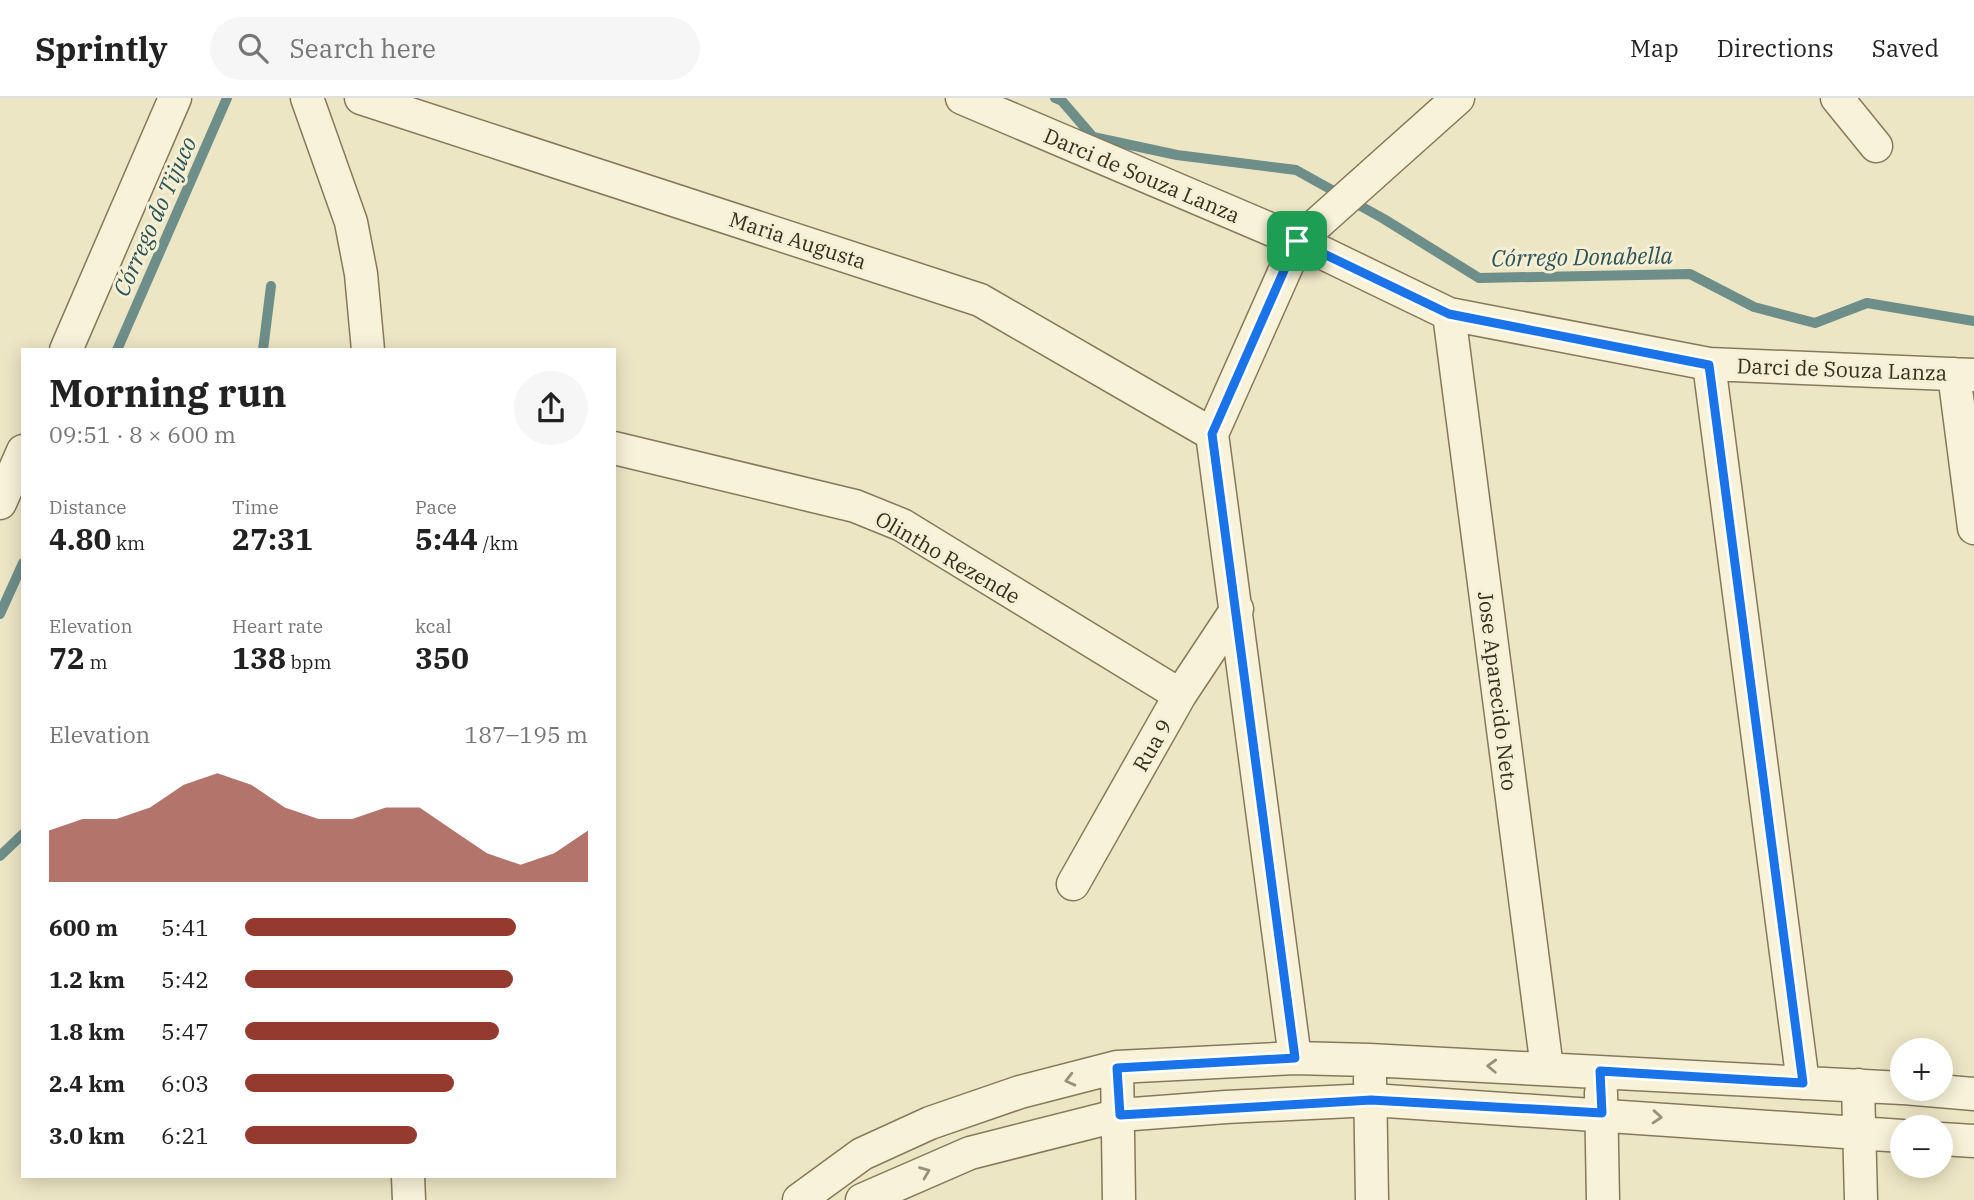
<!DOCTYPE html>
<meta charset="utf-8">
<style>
:root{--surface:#fff;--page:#f6f6f6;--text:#222;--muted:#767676;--line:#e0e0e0;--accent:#943a2e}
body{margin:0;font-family:"IBM Plex Serif",serif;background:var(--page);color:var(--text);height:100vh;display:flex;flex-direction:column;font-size:26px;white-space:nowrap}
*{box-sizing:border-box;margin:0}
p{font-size:23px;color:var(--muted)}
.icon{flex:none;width:38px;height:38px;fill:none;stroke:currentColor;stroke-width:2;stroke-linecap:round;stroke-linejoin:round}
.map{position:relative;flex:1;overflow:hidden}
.panel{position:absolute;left:21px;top:250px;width:595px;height:830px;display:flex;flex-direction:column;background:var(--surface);border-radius:0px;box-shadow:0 4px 18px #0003}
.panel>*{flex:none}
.tools{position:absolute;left:1890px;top:940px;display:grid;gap:14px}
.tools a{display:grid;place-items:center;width:63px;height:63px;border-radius:50%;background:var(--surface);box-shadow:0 4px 18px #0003;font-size:35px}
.pin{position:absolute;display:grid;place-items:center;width:60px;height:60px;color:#fff;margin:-30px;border-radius:14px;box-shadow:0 4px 10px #0006}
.round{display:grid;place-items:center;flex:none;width:74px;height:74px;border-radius:37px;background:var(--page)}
.overview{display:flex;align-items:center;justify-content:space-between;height:119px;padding:0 28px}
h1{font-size:38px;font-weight:700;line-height:52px}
.figures{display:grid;grid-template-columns:repeat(3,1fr);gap:10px;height:119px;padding:7px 28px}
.figures div{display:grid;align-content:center}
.figures b{font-size:30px;font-weight:700}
.figures small{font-size:19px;font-weight:400}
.figures p{font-size:19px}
.chart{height:196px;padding:14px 28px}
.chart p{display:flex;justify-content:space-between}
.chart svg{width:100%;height:126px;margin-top:7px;fill:var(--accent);opacity:.7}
ul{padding:0 28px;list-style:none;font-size:23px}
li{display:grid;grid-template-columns:112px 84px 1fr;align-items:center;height:52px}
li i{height:18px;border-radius:9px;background:var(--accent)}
header{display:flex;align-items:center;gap:42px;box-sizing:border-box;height:98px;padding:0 35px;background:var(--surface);border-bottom:2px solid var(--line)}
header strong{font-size:33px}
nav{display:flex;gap:38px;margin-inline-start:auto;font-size:24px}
.search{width:490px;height:63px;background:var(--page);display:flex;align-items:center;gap:18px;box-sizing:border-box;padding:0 24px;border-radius:38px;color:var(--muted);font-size:26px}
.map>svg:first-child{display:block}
</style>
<header>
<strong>Sprintly</strong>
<div class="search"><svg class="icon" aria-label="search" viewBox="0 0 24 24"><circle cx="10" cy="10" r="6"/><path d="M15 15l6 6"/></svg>Search here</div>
<nav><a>Map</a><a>Directions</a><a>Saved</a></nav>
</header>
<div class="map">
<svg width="1974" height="1102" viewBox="0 0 1974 1102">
<rect width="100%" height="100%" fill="#ede6c5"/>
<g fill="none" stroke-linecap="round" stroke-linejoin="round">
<path stroke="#6e8e8a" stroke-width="10" d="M 1055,0 L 1062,3 L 1093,39 L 1177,57 L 1296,72 L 1384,121 L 1479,180 L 1690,176 L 1754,209 L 1815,225 L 1867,205 L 1974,223
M 117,252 L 227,0
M 263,252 L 271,188
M 0,516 L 23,465
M 0,758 L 23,736"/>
<defs>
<path id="street" d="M 307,0 L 351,124 L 361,176 L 368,252
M 361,0 L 980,202 L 1212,336
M 962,0 L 1298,143 L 1449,216 L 1709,266 L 1974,277
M 1837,0 L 1876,48
M 1449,216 L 1547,970
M 66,252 L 175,0
M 1709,266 L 1803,985
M 1954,276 L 1974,430
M 614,350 L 855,408 L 902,427 L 1180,597
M 0,405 L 23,353
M 1073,786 L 1180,597 L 1237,511
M 1295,960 L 1212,336 L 1298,143 L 1458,0
M 1117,969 L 1119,1102
M 1370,981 L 1372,1102
M 1858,987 L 1861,1102
M 1904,990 L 1974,996
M 1601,995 L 1603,1102
M 1941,1041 L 1974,1043
M 408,1078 L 409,1102
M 799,1102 L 862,1056 L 930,1025 L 1020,994 L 1117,969 L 1295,960 L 1369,962 L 1902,990
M 862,1102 L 970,1055 L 1120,1017 L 1226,1009 L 1372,1002 L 1902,1038"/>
</defs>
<use href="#street" stroke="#87785c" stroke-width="35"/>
<use href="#street" stroke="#f8f2d8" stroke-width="32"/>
</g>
<defs><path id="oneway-chevron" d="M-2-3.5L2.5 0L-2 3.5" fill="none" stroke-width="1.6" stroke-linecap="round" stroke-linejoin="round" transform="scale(1.75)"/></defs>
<g stroke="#98907c">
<use href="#oneway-chevron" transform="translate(1492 968) rotate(-178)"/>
<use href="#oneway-chevron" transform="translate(1070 982) rotate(166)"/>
<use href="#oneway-chevron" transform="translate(1657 1019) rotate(4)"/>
<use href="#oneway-chevron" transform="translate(925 1074) rotate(-22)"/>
</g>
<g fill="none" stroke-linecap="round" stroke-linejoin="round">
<defs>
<path id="route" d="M 1297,143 L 1449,216 L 1709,267 L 1803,985 L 1600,973 L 1602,1015 L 1371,1002 L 1120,1017 L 1117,970 L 1295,960 L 1212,336 Z"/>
</defs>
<use href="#route" stroke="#fff" stroke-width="14"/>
<use href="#route" stroke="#1a73e8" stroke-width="9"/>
</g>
<g text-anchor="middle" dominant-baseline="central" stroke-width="6" stroke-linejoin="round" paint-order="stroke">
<g font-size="21" fill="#382e1f" stroke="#f4efd5">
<text transform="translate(1142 77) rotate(23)">Darci de Souza Lanza</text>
<text transform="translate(798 142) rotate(18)">Maria Augusta</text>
<text transform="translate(1842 271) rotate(2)">Darci de Souza Lanza</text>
<text transform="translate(948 459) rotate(30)">Olintho Rezende</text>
<text transform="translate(1498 593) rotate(83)">Jose Aparecido Neto</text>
<text transform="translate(1152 647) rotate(-60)">Rua 9</text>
</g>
<g font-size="23" font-style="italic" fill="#2f5457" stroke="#f4efd5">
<text transform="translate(154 118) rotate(-66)">Córrego do Tijuco</text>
<text transform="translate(1582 158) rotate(-1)">Córrego Donabella</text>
</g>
</g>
</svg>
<div class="tools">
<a>+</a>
<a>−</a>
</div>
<div class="pin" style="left:1297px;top:143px;background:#1e9e55"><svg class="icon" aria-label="arrive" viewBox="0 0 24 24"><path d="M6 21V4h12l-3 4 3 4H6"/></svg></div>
<section class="panel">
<div class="overview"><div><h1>Morning run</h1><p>09:51 · 8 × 600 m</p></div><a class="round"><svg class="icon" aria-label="share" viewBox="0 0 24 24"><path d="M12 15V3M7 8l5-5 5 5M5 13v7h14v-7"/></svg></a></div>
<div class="figures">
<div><p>Distance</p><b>4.80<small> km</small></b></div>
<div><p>Time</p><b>27:31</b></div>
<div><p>Pace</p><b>5:44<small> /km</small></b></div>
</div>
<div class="figures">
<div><p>Elevation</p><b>72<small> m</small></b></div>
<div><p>Heart rate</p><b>138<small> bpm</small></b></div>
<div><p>kcal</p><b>350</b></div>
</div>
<div class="chart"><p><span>Elevation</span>187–195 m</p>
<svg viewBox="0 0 160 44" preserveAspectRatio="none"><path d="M0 44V26L10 22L20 22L30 18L40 10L50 6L60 10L70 18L80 22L90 22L100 18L110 18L120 26L130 34L140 38L150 34L160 26V44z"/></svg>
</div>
<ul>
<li><b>600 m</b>5:41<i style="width:79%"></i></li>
<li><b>1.2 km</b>5:42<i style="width:78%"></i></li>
<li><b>1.8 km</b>5:47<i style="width:74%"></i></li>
<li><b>2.4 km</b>6:03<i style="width:61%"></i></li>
<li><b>3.0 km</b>6:21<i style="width:50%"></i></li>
</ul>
</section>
</div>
